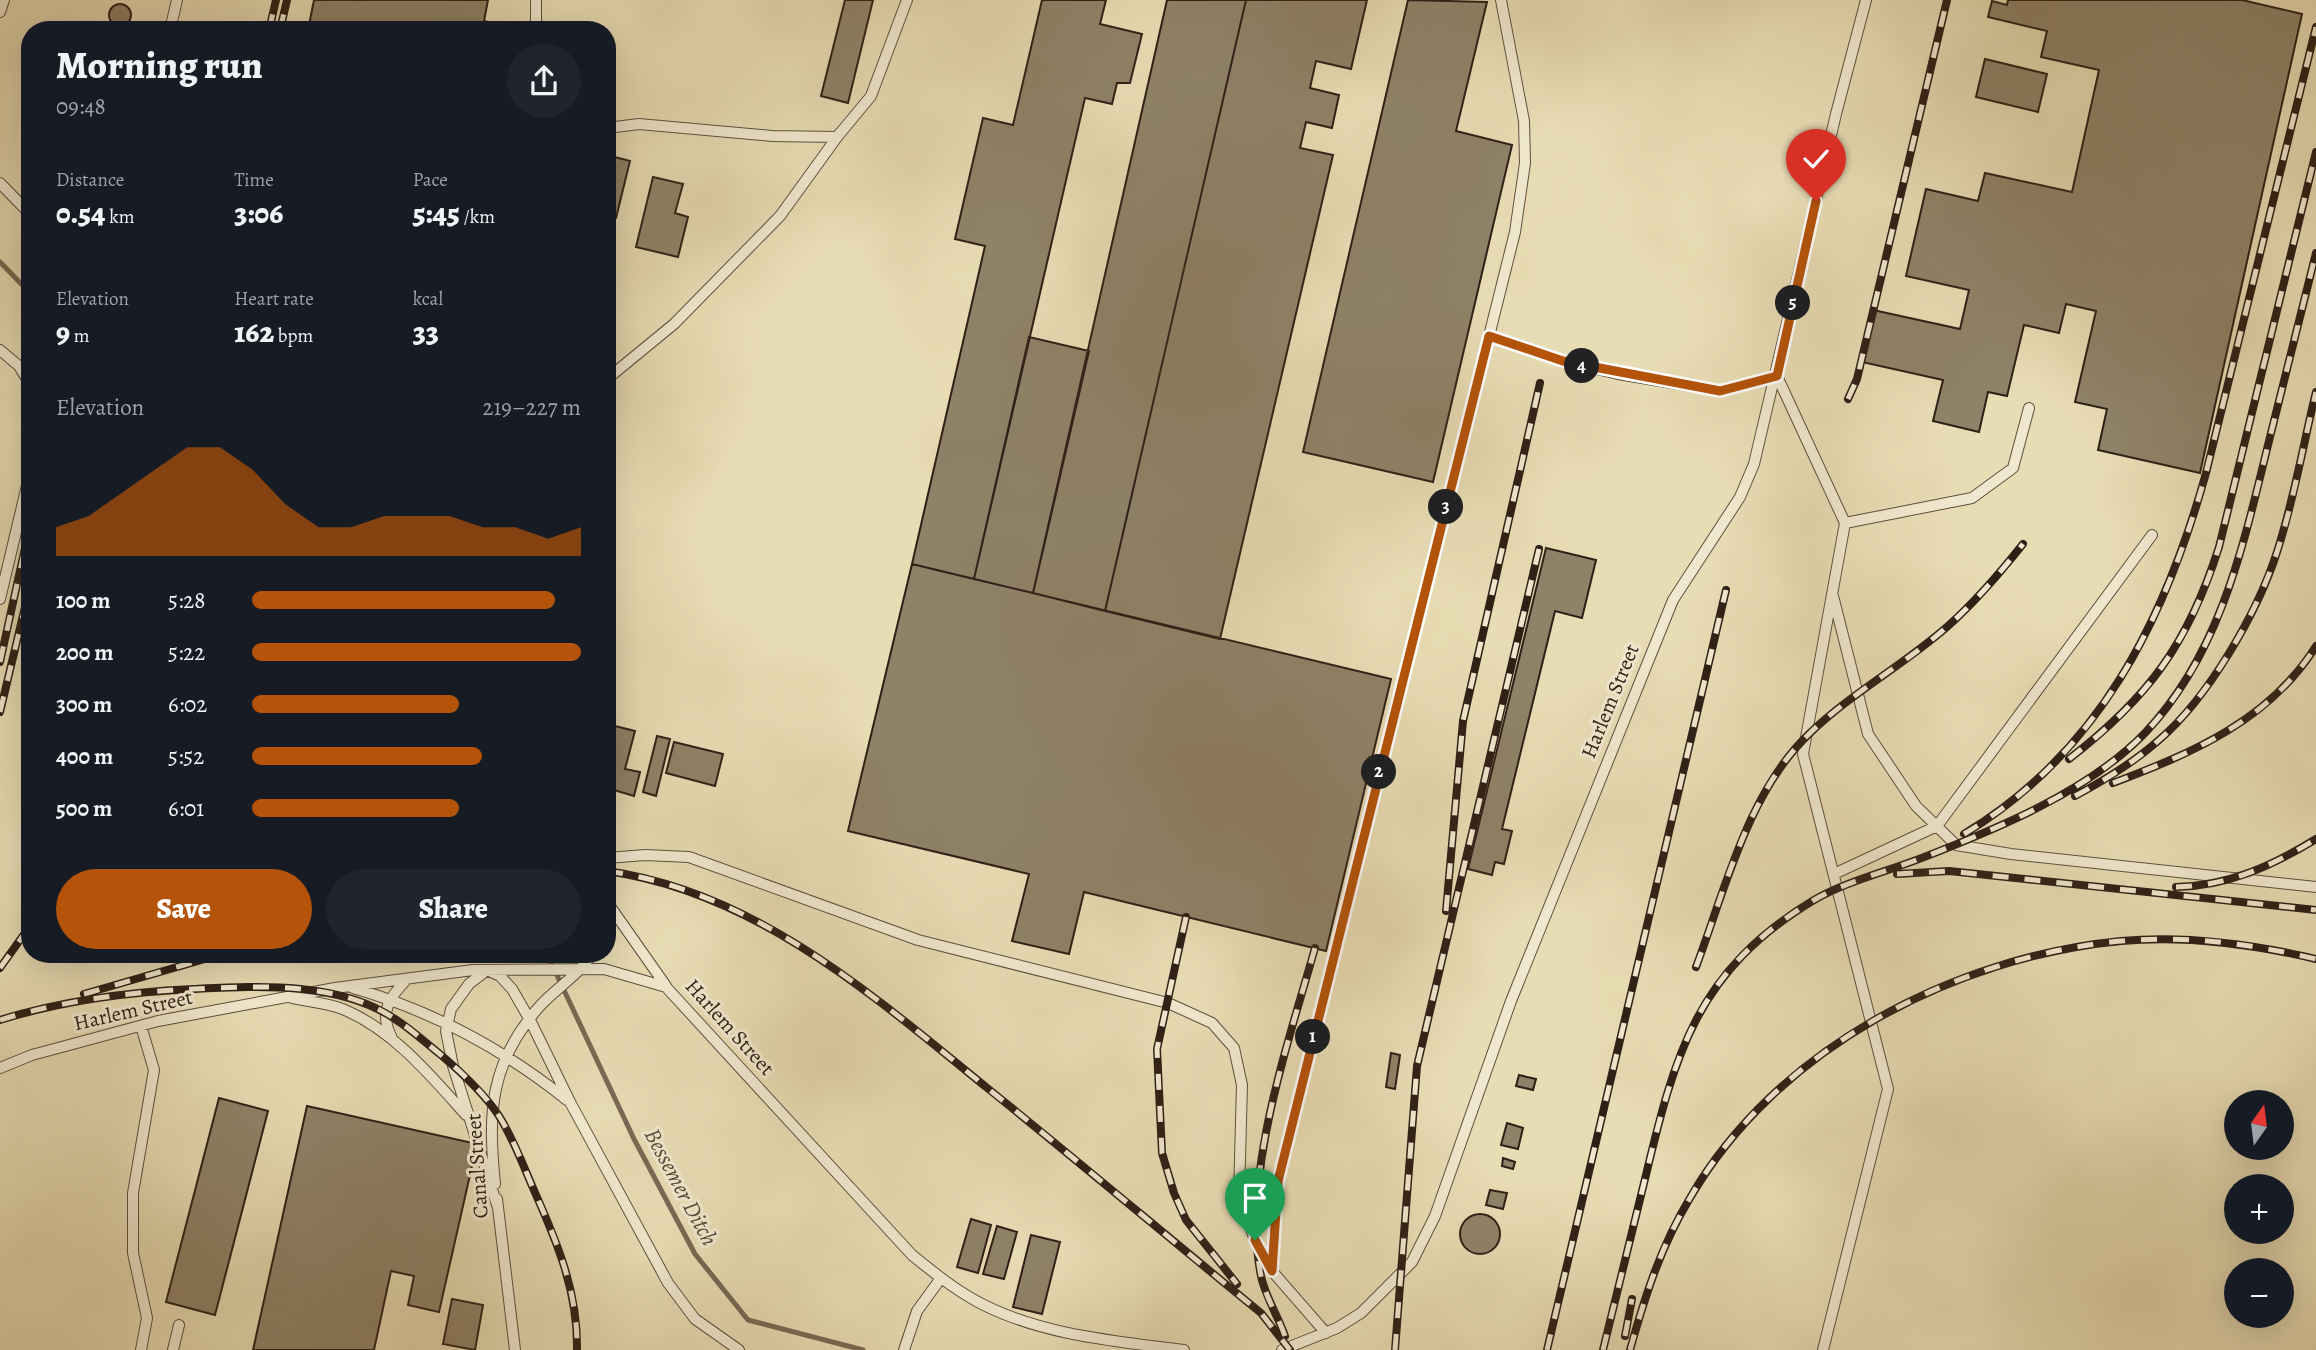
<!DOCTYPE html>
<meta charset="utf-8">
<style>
:root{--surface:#171b24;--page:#20242c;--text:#f1f3f6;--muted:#9ea1a6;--accent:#b45309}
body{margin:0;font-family:Alegreya,serif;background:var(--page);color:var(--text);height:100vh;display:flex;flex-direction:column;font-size:26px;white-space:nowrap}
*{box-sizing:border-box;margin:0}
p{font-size:23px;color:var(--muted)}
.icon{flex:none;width:38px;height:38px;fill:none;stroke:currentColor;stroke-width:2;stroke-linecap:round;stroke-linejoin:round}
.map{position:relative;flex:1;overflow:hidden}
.side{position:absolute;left:21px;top:21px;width:595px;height:942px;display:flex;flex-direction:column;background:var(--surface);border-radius:28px;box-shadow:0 7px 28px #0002}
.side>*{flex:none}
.needle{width:46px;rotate:14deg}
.buttons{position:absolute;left:2224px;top:1090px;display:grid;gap:14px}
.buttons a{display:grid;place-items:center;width:70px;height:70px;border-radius:50%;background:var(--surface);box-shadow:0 7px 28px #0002;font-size:35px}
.pin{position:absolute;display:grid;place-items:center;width:60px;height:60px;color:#fff;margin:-72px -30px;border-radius:50% 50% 50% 0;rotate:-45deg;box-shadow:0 0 7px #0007}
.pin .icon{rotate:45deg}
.km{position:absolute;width:35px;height:35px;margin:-18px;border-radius:50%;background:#222;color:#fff;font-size:19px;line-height:35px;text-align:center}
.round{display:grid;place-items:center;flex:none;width:74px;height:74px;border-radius:37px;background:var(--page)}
.head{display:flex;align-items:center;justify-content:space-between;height:119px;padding:0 35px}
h1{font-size:38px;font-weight:800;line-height:52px}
.figures{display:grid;grid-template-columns:repeat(3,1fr);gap:10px;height:119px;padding:7px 35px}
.figures div{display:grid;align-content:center}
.figures b{font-size:30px;font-weight:800}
.figures small{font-size:19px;font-weight:400}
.figures p{font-size:19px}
.chart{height:196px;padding:14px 35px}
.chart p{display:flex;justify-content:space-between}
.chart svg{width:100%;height:126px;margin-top:7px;fill:var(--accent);opacity:.7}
.primary-button{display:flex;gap:14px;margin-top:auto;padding:14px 35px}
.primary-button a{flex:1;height:80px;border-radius:42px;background:var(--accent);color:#fff;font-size:28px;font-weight:800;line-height:80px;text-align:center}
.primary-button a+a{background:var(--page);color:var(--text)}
ul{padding:0 35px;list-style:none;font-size:23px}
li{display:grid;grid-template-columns:112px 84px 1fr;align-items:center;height:52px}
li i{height:18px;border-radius:9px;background:var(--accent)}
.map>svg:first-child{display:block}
</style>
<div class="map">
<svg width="2316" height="1350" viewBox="0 0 2316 1350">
<rect width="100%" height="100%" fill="#e8dcb4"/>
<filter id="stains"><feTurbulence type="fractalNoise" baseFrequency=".00286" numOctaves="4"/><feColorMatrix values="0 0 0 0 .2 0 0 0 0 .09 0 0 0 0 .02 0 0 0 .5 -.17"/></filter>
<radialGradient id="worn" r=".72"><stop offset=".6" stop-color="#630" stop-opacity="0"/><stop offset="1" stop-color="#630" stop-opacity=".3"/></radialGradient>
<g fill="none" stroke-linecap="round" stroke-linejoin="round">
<path stroke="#786a54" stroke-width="5" d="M 0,262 L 30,293
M 547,954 L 634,1139 L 695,1254 L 748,1320 L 863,1350"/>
</g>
<path fill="#8f8268" stroke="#2f2016" stroke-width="2" d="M 314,0 L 488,0 L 484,21 L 519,29 L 308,30 Z
M 845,0 L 873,0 L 848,103 L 821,96 Z
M 1042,0 L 1106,0 L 1100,24 L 1142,34 L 1130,83 L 1117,83 L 1112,104 L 1085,98 L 974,579 L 912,564 L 985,246 L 955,239 L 983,118 L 1013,125 Z
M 1167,0 L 1246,0 L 1105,611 L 1033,593 Z
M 1246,0 L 1367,0 L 1351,69 L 1316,61 L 1310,88 L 1339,95 L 1332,128 L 1306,122 L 1300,148 L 1333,155 L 1220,639 L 1105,611 Z
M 1408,0 L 1487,2 L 1456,131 L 1512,145 L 1433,482 L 1303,452 Z
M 2008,0 L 2242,0 L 2302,14 L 2200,473 L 2098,450 L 2107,409 L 2075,402 L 2096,311 L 2066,304 L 2059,333 L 2024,325 L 2007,396 L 1988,392 L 1979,432 L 1933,421 L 1943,380 L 1862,362 L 1873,310 L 1960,329 L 1969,290 L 1906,276 L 1926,189 L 1978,201 L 1985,173 L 2072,192 L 2099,70 L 2041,57 L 2047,31 L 1988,17 L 1992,1 L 2007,5 Z
M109 15a11 11 0 1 1 22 0a11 11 0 1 1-22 0Z
M 1985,59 L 2047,74 L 2038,112 L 1976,97 Z
M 607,155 L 630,161 L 616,218 L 607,216 Z
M 653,177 L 683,184 L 675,213 L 688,217 L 678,257 L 636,247 Z
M 1029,337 L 1089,351 L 1033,593 L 974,579 Z
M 1546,548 L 1596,560 L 1582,618 L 1555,611 L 1502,829 L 1512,831 L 1504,864 L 1495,862 L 1492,875 L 1468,869 Z
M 912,564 L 1391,679 L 1326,951 L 1084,892 L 1069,954 L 1012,941 L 1029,874 L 848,831 Z
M 607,724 L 635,731 L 625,769 L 640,772 L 634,796 L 607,788 Z
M 657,736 L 670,739 L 656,796 L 643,792 Z
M 674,742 L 723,754 L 715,786 L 666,773 Z
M 1391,1053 L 1400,1055 L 1395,1089 L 1386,1087 Z
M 1519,1075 L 1536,1079 L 1533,1090 L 1516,1086 Z
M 219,1098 L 268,1111 L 215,1315 L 166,1302 Z
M 307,1106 L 477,1144 L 439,1312 L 408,1305 L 414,1276 L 391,1271 L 374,1350 L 253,1350 Z
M 1507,1123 L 1523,1128 L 1518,1149 L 1501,1145 Z
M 1503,1158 L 1515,1162 L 1513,1169 L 1502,1166 Z
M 1490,1190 L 1507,1193 L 1503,1209 L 1486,1205 Z
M1460 1234a20 20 0 1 1 40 0a20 20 0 1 1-40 0Z
M 971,1219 L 991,1225 L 978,1273 L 957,1267 Z
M 997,1226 L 1017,1232 L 1004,1279 L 983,1274 Z
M 1031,1235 L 1060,1242 L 1042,1314 L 1013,1307 Z
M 452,1299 L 483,1305 L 475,1350 L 443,1344 Z"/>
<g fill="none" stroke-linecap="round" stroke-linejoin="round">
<defs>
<path id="lane" d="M 0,12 L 4,0
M 170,30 L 177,0
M 536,30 L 536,0
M 607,128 L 639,124 L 772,136 L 837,137 L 871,96 L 907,0
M 0,183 L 30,214
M 1489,336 L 1563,361 L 1618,374 L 1720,391 L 1777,376 L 1845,523 L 1803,754 L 1888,1089 L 1823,1350
M 0,350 L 19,366 L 30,384
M 607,379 L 674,324 L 780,216 L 840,133
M 1845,523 L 1972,498 L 2013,468 L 2029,408
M 1833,596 L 1868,734 L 1916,806 L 1956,845 L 2011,854 L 2316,887
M 0,599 L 30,473
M 607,858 L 645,855 L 689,857 L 918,940 L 1168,1003 L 1212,1023 L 1234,1048 L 1242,1085 L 1239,1196 L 1255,1240 L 1272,1271 L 1326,1333
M 1834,874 L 1937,826 L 2152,535
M 607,902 L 666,986
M 353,988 C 433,1011 502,1048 567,1100
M 292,998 C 309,1002 329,1003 345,1010 C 394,1031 431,1076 466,1115
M 141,1026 L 154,1070 L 133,1193 L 133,1253 L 147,1318 L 141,1350
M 391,1036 C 379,1011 390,997 407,979
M 0,1068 L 32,1055 L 158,1021 L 335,988 L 473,970 L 604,969 L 666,987 L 912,1255 C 933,1272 954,1289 978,1302 C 1040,1335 1115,1341 1184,1350
M 495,1184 C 488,1113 489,1064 539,1007 C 556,988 578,976 592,954
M 497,1199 L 515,1350
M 497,1205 L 453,1066 L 446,1031 L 451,1009 L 469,984 L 487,970 L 500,976 L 512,989 L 530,1020 L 570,1102 L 668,1283 L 695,1319 L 739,1350
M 1272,1271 L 1278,1181 L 1515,232 L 1525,163 L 1524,121 L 1501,0
M 173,1350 L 179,1325
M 904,1350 L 917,1311 L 941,1278
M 1282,1350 L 1337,1328 L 1361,1313 L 1412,1262 L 1435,1216 L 1511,1001 L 1673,600 L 1740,497 L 1754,464 L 1836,114 L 1866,0"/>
</defs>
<use href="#lane" stroke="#5d4f3e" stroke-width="12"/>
<use href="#lane" stroke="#f0e8ce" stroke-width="10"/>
<defs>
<path id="rail" d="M 269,30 L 276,0
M 280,30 L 287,0
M 1848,399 L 1857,379 L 1947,0
M 0,662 L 30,525
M 0,712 L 30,586
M 2069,759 C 2149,697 2188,644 2219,547 L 2316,152
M 2113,783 C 2192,753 2269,721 2316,646
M 2075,796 C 2105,780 2133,763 2159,740 C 2208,698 2257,614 2277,552 C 2294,500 2303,445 2316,392
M 1964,834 C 2099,753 2165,620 2206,473 L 2316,27
M 607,871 C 756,892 874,996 986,1087 C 1078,1161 1169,1238 1261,1313 L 1290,1350
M 1897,874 L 1949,871 L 2316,910
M 2176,887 C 2228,886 2272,866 2316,839
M 1446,911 L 1463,721 L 1540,383
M 1186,917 L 1157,1049 L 1162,1153 L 1174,1193 L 1186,1220 L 1237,1284
M 1696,967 C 1725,890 1748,792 1809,734 C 1851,693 1904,665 1948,626 C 1976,601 2000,573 2023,544
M 0,968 L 30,926
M 84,994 L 222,954
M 0,1020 C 61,1001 129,992 193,989 C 258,986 339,981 395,1019 C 411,1029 426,1043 441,1055 C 462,1073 484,1093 499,1116 C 513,1138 523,1165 533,1188 C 557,1242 578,1291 577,1350
M 1285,1336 C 1278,1316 1265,1296 1261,1276 C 1241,1178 1288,1044 1315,948
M 1625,1336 L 1632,1299
M 1395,1350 L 1417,1066 L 1539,549
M 1547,1350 L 1726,590
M 1603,1350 C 1617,1293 1631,1236 1645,1179 C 1675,1054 1696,971 1814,900 C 1845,882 1885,872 1919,859 C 1994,830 2088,792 2145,733 C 2220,654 2243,547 2268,445 C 2284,381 2300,317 2316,253
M 1630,1350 C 1645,1296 1661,1246 1690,1198 C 1776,1049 1954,957 2121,941 C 2187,935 2252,944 2316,959"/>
</defs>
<use href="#rail" stroke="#2f2016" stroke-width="8"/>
<use href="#rail" stroke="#f0e8ce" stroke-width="5" stroke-dasharray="16" stroke-linecap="butt"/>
</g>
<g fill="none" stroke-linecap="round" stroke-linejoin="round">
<defs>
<path id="route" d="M 1255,1240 L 1272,1271 L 1278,1181 L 1489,336 L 1563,361 L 1720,391 L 1777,376 L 1816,201"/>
</defs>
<use href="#route" stroke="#fff" stroke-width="14"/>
<use href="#route" stroke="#b45309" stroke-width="9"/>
</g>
<g text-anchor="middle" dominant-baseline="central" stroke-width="6" stroke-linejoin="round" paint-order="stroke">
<g font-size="21" fill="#2f2016" stroke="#f0e8ce">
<text transform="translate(1610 701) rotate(-68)">Harlem Street</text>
<text transform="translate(133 1010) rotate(-13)">Harlem Street</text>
<text transform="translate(730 1027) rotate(48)">Harlem Street</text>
<text transform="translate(477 1166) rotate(-94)">Canal Street</text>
</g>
<g font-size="23" font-style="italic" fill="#5a4b3a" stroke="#f0e8ce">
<text transform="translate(681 1187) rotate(62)">Bessemer Ditch</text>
</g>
</g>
<rect width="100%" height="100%" filter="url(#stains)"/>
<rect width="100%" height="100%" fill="url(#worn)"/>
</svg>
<div class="buttons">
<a><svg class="needle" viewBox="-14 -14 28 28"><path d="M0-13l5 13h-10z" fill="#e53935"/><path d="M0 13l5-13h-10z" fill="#9ea1a6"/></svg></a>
<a>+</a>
<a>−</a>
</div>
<div class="pin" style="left:1255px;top:1240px;background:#1e9e55"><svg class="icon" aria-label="arrive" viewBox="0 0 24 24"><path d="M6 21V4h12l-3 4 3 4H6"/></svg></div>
<div class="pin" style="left:1816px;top:201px;background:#d93025"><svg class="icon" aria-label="check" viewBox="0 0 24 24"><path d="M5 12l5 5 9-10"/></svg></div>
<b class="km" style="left:1313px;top:1037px">1</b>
<b class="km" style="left:1379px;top:772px">2</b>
<b class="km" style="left:1446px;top:507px">3</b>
<b class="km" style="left:1582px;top:366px">4</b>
<b class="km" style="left:1793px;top:303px">5</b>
<section class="side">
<div class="head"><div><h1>Morning run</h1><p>09:48</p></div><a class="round"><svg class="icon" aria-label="share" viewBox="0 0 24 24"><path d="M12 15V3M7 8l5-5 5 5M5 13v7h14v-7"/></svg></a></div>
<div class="figures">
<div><p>Distance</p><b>0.54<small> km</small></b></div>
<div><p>Time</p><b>3:06</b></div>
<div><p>Pace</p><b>5:45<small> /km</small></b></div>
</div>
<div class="figures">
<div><p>Elevation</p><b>9<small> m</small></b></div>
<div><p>Heart rate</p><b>162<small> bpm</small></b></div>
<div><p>kcal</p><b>33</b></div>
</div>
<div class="chart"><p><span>Elevation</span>219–227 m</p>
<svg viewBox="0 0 160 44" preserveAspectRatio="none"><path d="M0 44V34L10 30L20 22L30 14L40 6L50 6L60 14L70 26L80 34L90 34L100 30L110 30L120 30L130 34L140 34L150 38L160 34V44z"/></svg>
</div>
<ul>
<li><b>100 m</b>5:28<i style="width:92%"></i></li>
<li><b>200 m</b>5:22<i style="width:100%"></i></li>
<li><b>300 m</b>6:02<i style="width:63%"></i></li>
<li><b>400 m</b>5:52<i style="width:70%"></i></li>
<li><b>500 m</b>6:01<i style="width:63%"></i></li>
</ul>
<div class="primary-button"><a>Save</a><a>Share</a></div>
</section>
</div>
